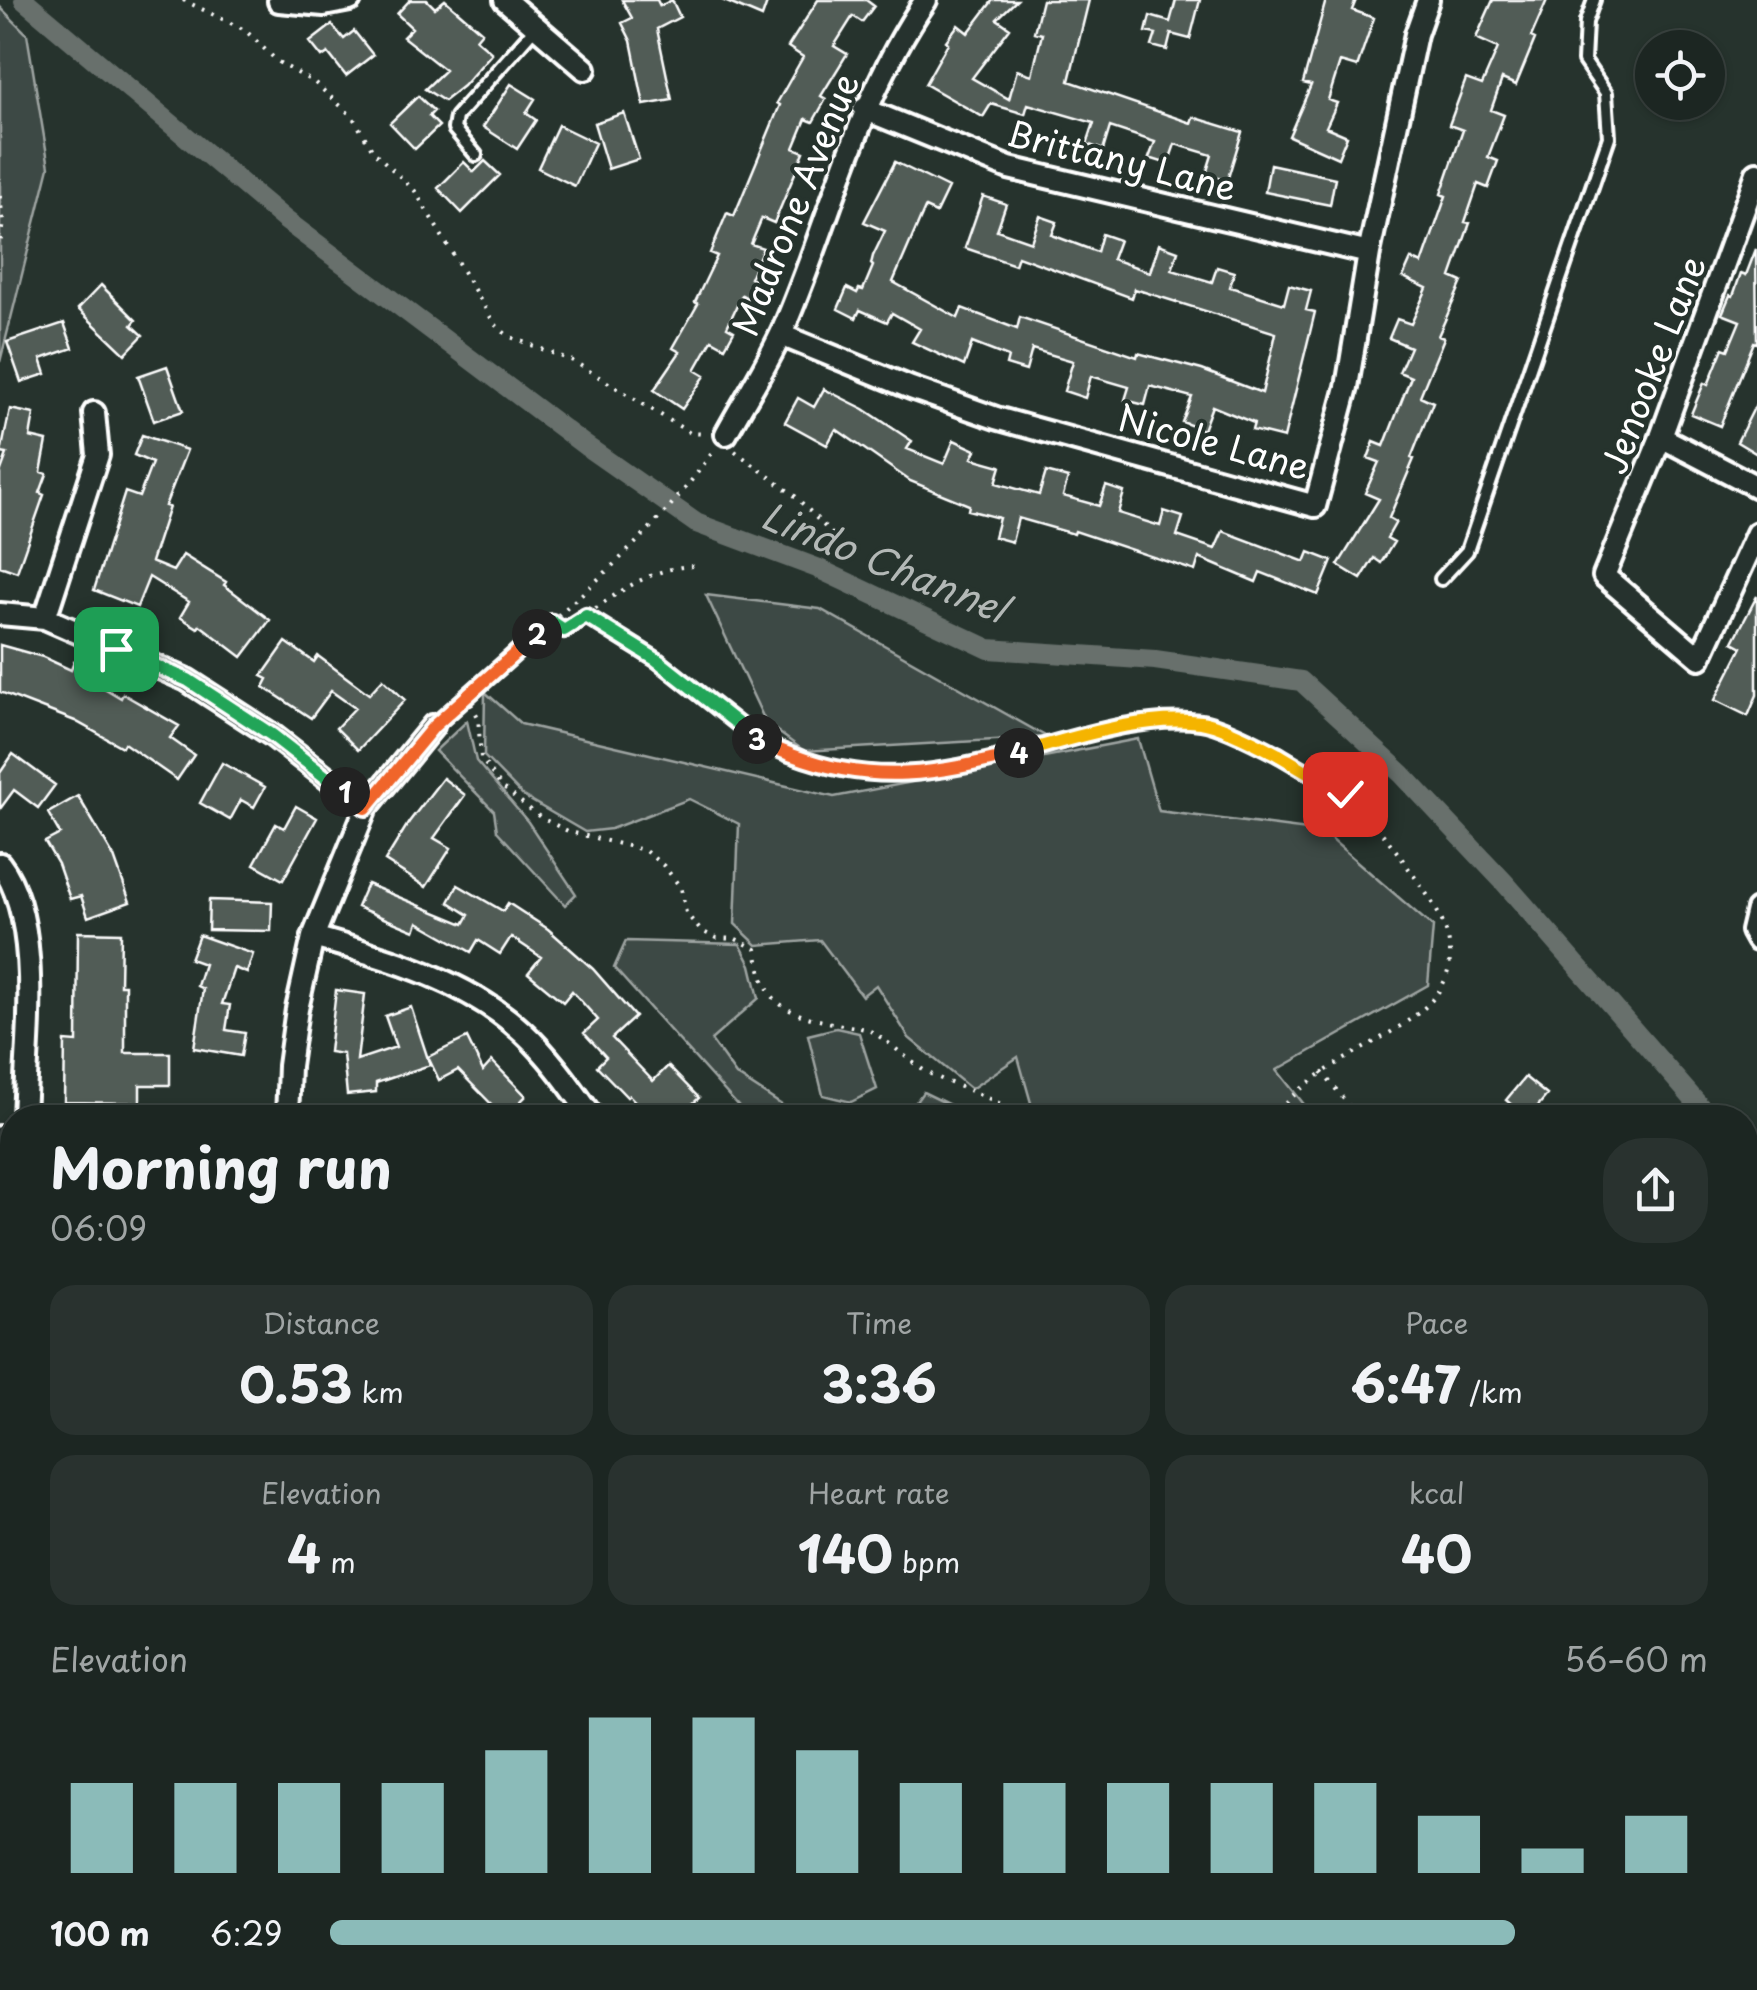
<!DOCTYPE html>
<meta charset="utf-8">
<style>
:root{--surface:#1c2622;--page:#29322f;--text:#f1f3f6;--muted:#a0a5a5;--line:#3a4340;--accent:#8bbbb9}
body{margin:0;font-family:"Playpen Sans",sans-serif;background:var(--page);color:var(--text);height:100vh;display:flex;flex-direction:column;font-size:38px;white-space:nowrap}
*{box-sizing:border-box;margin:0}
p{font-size:32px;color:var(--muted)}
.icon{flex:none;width:55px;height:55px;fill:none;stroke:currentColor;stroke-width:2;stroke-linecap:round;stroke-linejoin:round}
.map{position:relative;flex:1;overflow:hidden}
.panel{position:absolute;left:0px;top:1105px;width:1758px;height:885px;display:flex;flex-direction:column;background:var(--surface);border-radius:40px 40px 0 0;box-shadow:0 2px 8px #0004,0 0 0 2px var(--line)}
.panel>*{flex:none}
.buttons{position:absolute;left:1635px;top:30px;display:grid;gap:20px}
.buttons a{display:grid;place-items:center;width:90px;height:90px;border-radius:50%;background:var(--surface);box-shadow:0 2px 8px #0004,0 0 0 2px var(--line);font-size:50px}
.pin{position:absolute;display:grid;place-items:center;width:85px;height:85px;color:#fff;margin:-42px;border-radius:20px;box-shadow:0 5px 15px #0006}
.km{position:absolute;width:50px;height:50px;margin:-25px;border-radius:50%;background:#222;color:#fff;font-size:28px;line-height:50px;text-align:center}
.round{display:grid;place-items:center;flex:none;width:105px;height:105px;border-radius:40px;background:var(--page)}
.overview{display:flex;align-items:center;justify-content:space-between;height:170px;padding:0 50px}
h1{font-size:55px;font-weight:700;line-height:75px}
.stats{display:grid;grid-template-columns:repeat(3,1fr);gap:15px;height:170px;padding:10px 50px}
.stats div{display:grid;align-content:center;border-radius:25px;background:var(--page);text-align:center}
.stats b{font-size:50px;font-weight:700}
.stats small{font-size:28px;font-weight:400}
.stats p{font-size:28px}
.chart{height:280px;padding:20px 50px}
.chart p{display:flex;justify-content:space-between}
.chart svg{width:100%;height:180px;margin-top:10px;stroke:var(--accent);stroke-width:6}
ul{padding:0 50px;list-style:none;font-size:32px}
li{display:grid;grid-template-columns:160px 120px 1fr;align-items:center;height:75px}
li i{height:25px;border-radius:12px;background:var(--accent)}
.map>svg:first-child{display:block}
</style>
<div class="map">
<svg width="1757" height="1990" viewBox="0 0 1757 1990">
<rect width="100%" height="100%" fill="#26332d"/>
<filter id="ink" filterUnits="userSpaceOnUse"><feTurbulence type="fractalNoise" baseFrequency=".01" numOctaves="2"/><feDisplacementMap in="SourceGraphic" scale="20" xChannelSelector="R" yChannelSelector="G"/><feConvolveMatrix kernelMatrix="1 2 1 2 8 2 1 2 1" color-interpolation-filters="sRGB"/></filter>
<g filter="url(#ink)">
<path fill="#333f3a" d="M 12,1507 L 12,1978 L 55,1978 L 42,1990 L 0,1990 L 0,1511 Z"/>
<path fill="#3e4944" stroke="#9ea4a2" stroke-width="2.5" d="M 0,7 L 27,34 L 49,167 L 0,362 Z
M 706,595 L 820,609 L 1047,737 L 804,751 L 766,723 Z
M 485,692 L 521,724 L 834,797 L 1138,739 L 1159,811 L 1323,832 L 1433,927 L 1428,985 L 1277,1070 L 1314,1117 L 1035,1117 L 1018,1057 L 971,1089 L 909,1038 L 876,985 L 862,996 L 820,940 L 757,945 L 735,924 L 739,824 L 689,799 L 611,829 L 585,832 L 523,796 L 484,756 Z
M 467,721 L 476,761 L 528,822 L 576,894 L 565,905 L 497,831 L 494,811 L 435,751 Z
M 626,941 L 740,944 L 751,965 L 759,998 L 711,1040 L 736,1075 L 800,1117 L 748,1117 L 614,968 Z
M 836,1028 L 859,1033 L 877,1089 L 851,1102 L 823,1095 L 808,1035 Z
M 923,1092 L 954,1107 L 960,1117 L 905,1117 Z
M 10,1530 L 12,1630 L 0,1635 L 0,1534 Z
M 12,1633 L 12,1664 L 7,1669 L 0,1663 L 0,1638 Z"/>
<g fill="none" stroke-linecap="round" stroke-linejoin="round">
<path stroke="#67706c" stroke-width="20" d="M 24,0 L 284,219 L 586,446 L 696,523 L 817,568 L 989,649 L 1155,660 L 1301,681 L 1402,774 L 1504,882 L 1710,1118
M 1745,1156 L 1757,1169"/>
</g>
<path fill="#515c57" stroke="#fff" stroke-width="2.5" d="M 410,0 L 427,0 L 435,8 L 445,0 L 482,32 L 476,39 L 492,53 L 463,86 L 444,101 L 425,89 L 445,70 L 403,37 L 412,28 L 397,14 Z
M 622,0 L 657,0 L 660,6 L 672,0 L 680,17 L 657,29 L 672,100 L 644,105 L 631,41 L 622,23 L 632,18 Z
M 722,0 L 768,0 L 762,17 Z
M 818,0 L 866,0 L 874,6 L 862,22 L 853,16 L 834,46 L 847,54 L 821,96 L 826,99 L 813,122 L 806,119 L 794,148 L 804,152 L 774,223 L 762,218 L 751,244 L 763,248 L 750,278 L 759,282 L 751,300 L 742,295 L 727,327 L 734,331 L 725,347 L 712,340 L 695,370 L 705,376 L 682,409 L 654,390 L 680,352 L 673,348 L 698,304 L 695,302 L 717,256 L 710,253 L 727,213 L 734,216 L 780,105 L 777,103 L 803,57 L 788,47 Z
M 993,0 L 1017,0 L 997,19 L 1010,28 L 972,78 L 1009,99 L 1017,70 L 1032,75 L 1042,34 L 1034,32 L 1042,0 L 1089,0 L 1069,81 L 1191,123 L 1193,117 L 1242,132 L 1227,181 L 1206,174 L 1212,155 L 1175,144 L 1168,164 L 1149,158 L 1155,142 L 1110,127 L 1103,150 L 1087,144 L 1094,123 L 1028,104 L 1025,114 L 991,104 L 983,117 L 925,84 L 948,43 L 946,41 L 958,25 L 968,33 Z
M 1176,0 L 1200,0 L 1190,39 L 1171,34 L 1167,50 L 1152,46 L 1156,34 L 1146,32 L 1150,16 L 1170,22 Z
M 1326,0 L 1356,0 L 1352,10 L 1374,18 L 1357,67 L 1340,62 L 1328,100 L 1337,103 L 1326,127 L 1347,136 L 1338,158 L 1289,136 L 1311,85 L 1303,83 Z
M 1493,0 L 1547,0 L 1531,37 L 1535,39 L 1516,85 L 1502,79 L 1491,110 L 1504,115 L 1488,157 L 1498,161 L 1488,188 L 1478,184 L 1465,222 L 1470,223 L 1451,277 L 1462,282 L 1438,336 L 1444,338 L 1420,396 L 1433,402 L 1411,458 L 1414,459 L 1389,518 L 1396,522 L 1387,538 L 1394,542 L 1381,563 L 1374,558 L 1361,579 L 1338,565 L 1379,499 L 1365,493 L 1379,462 L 1368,458 L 1374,442 L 1384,446 L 1411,377 L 1399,372 L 1410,347 L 1389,338 L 1397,319 L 1411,324 L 1427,288 L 1403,277 L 1411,259 L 1422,264 L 1446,196 L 1441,194 L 1463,130 L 1449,125 L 1466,79 L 1482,85 L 1498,48 L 1476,38 Z
M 332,25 L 344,39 L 354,31 L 373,55 L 346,76 L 328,53 L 322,57 L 310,42 Z
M 511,84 L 535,99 L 526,113 L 536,120 L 517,149 L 483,127 Z
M 418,96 L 434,111 L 429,116 L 439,126 L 415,149 L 390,123 Z
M 624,113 L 639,159 L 608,169 L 594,123 Z
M 558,125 L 595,143 L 575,186 L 538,168 Z
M 485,161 L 500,175 L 462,213 L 438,188 L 464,162 L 474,172 Z
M 895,162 L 948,188 L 936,213 L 925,208 L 893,282 L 958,318 L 962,308 L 1017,329 L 1020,317 L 1137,357 L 1138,353 L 1202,370 L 1262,393 L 1272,351 L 1276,333 L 1135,289 L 1132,298 L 1018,256 L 1015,265 L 965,248 L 983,196 L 1006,204 L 997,230 L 1031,242 L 1040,216 L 1057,222 L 1052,235 L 1097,252 L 1102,234 L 1119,240 L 1112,259 L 1150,272 L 1159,244 L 1178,251 L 1172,270 L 1212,282 L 1217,267 L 1234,272 L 1230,287 L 1284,304 L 1289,285 L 1311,291 L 1306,310 L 1315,312 L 1284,438 L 1252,430 L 1254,423 L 1212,406 L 1203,430 L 1182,422 L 1192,397 L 1150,386 L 1145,405 L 1125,400 L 1129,387 L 1091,376 L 1085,398 L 1064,391 L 1073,361 L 1032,349 L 1026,371 L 1006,365 L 1008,357 L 972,343 L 964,366 L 912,342 L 920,329 L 892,313 L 887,322 L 860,310 L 856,318 L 838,309 L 847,288 L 857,293 L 859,289 L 863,290 L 873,266 L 871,264 L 873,256 L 885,231 L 864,222 Z
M 1270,164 L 1335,178 L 1330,205 L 1265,192 Z
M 1756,249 L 1757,343 L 1754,342 L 1720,426 L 1691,414 L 1704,383 L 1708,385 L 1723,348 L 1728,350 L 1740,321 L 1722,314 L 1730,295 L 1733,296 L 1741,273 L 1746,275 Z
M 101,285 L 136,320 L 132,325 L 143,335 L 125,354 L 78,309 Z
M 64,323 L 73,348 L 41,359 L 46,374 L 21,382 L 7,342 Z
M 167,366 L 183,411 L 154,421 L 138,376 Z
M 824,389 L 864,409 L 912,441 L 907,449 L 944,464 L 954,440 L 976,450 L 972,458 L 1001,466 L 996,483 L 1039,495 L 1046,472 L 1068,478 L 1063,496 L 1099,506 L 1106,486 L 1124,492 L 1118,513 L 1160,526 L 1164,511 L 1183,517 L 1177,536 L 1215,549 L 1223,531 L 1305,562 L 1309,552 L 1332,561 L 1318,595 L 1260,572 L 1256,582 L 1199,558 L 1195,571 L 1075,531 L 1074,534 L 1018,518 L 1012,542 L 994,537 L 999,518 L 968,510 L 969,505 L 910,481 L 836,429 L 827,445 L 785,422 L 798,398 L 814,407 Z
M 1757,402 L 1757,454 L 1737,442 Z
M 10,409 L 34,414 L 30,437 L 47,441 L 41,472 L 47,474 L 40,493 L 44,495 L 17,572 L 0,566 L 0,473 L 7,454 L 1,453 Z
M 142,435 L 187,450 L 165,506 L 169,507 L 151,562 L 173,571 L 183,555 L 226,582 L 224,585 L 270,620 L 242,657 L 200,625 L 198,628 L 180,617 L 189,602 L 149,577 L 137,607 L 94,590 L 125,492 L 139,497 L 152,463 L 134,455 Z
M 1757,596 L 1757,695 L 1748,716 L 1715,700 L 1742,647 L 1733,642 Z
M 286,642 L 314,662 L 318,656 L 369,694 L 383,679 L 405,700 L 358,750 L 336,728 L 355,708 L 331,691 L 311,718 L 264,687 L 268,679 L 262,676 Z
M 0,645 L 43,657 L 71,670 L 74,662 L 98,672 L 94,682 L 121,698 L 123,694 L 179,726 L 170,738 L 194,755 L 177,780 L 124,743 L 122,747 L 75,721 L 0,692 Z
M 13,754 L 55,785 L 38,808 L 14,790 L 0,809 L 0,773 Z
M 222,763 L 265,787 L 254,807 L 241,800 L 230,820 L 200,803 Z
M 443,778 L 465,795 L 434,838 L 451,848 L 426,887 L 385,861 L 409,822 Z
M 78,796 L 114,857 L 130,902 L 88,917 L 81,896 L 70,899 L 58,864 L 45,842 L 60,834 L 48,813 Z
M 296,806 L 317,818 L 283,880 L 254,864 L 276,824 L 284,828 Z
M 367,884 L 464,924 L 469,915 L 449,902 L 458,885 L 503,911 L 508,903 L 548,929 L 593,969 L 635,1017 L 612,1038 L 653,1081 L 668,1066 L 699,1098 L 688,1108 L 710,1118 L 651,1118 L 629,1095 L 627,1097 L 597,1066 L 606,1057 L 584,1033 L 598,1020 L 572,991 L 563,1002 L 528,973 L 541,957 L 511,937 L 500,954 L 478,940 L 471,952 L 418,922 L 415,931 L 357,907 Z
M 209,900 L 272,902 L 271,931 L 208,930 Z
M 78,932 L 121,933 L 120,985 L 125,985 L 125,1053 L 170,1053 L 170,1085 L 140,1085 L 140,1103 L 64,1102 L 65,1041 L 77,1042 Z
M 199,935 L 253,954 L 247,973 L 234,968 L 222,1004 L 230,1005 L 226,1030 L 245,1033 L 241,1056 L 194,1048 L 203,989 L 197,986 L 204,964 L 190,959 Z
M 336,990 L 365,994 L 357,1060 L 396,1047 L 385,1016 L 411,1007 L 430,1065 L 376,1083 L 376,1092 L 347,1095 L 343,1054 L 329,1052 Z
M 467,1038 L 483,1071 L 492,1061 L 526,1096 L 516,1106 L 527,1118 L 505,1118 L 458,1070 L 439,1080 L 428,1057 Z
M 1525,1077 L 1547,1095 L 1538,1106 L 1550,1118 L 1527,1118 L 1506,1100 Z"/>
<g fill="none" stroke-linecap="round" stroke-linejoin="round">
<defs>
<path id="lane" d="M 476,155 L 454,129 L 456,117 L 536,27
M 1441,579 L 1467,551 L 1609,137 L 1606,93 L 1584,61 L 1586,22 L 1594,0
M 1557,1990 L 1557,1978"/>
<path id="street" d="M 505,0 L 585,69
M 279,1 L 324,5 L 350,0
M 864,109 L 1009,168 L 1369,253
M 1757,173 L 1661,437 L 1604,576 L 1700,658 L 1757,533
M 781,335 L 911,388 L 996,418 L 1315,506 L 1347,387 L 1369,253 L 1416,34 L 1428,0
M 726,434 C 744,401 766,367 782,332 C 831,220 855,103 926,0
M 1661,437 L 1757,487
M 0,614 L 45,618 L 187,680 L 272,735 L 366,808
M 45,618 L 98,455 L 94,413
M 0,864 C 44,921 26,1047 24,1118
M 1757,910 L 1752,931 L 1757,940
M 313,937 C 387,958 466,979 524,1033 C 551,1058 572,1089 593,1118
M 287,1118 L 289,1066 L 297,1009 L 313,937 L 366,808 L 433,726
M 0,1137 L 12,1137
M 0,1390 L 12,1387
M 1745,1413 L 1757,1423
M 254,1978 L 255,1990
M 75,1990 L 88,1978
M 985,1990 L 985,1978
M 1223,1990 L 1224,1978
M 1440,1990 L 1440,1978"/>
</defs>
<use href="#lane" stroke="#fff" stroke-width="18"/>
<use href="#street" stroke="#fff" stroke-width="28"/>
<path stroke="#fff" stroke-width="4" stroke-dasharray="2.5 8" stroke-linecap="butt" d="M 183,0 L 245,30 L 278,62 L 315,83 L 352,116 L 374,152 L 415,191 L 494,323 L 508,336 L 573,361 L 690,433 L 706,434
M 0,196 L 3,221 L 0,247
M 735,451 L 795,496 L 832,534 L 831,550
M 586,616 C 610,629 635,642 657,659 C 710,699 754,748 820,765 C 927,792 1014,747 1117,729 C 1144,725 1173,719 1200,722 C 1223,724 1275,753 1296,765 C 1345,794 1375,819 1407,866 C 1430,899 1464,939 1444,982 C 1419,1036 1314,1057 1275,1118
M 552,622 L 564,630 C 604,604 644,567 694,566
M 466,695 L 478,717 L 481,758 L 501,786 L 541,818 L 570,832 L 644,850 L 664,866 L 681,888 L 686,913 L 701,931 L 717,938 L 736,939 L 756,949 C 765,1006 784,1013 837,1024 C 847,1026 859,1027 868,1030 C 884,1037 908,1060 925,1071 C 957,1089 995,1096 1024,1118
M 448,713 C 539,627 642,554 714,450
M 1322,1072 L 1359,1118"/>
<use href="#lane" stroke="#26332d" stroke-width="10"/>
<use href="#street" stroke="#26332d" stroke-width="20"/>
</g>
</g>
<g fill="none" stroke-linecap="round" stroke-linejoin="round" filter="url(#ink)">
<defs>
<path id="split-1" d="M 116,649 L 188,680 L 272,735 L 345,792"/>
<path id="split-2" d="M 345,792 L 366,808 L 434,726 L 537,634"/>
<path id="split-3" d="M 537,634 L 552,622 L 564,630 L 586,616 L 657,660 L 757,739"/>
<path id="split-4" d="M 757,739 C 767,746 780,750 792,755 C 874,786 937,774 1019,753"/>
<path id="split-5" d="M 1019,753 C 1074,738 1145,714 1201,722 C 1222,725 1260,745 1279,755"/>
<path id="split-6" d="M 1279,755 L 1345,794"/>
</defs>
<use href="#split-1" stroke="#fff" stroke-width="20"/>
<use href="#split-2" stroke="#fff" stroke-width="20"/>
<use href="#split-3" stroke="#fff" stroke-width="20"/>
<use href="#split-4" stroke="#fff" stroke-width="20"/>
<use href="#split-5" stroke="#fff" stroke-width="20"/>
<use href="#split-6" stroke="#fff" stroke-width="20"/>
<use href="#split-1" stroke="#22a559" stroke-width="12"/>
<use href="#split-2" stroke="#f0652b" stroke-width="12"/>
<use href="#split-3" stroke="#22a559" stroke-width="12"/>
<use href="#split-4" stroke="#f0652b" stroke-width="12"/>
<use href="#split-5" stroke="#f5b400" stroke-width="12"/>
<use href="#split-6" stroke="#f5b400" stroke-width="12"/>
</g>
<g text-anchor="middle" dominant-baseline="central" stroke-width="8" stroke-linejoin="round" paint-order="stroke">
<g font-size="35" fill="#fff" stroke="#26332d">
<text transform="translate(1122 159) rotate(14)">Brittany Lane</text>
<text transform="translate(794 204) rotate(-68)">Madrone Avenue</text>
<text transform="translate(1652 364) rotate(-69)">Jenooke Lane</text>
<text transform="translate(1214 441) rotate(15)">Nicole Lane</text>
</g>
<g font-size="38" font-style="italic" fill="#b3b8b6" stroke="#26332d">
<text transform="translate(885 561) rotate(22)">Lindo Channel</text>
</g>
</g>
</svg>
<div class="buttons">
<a><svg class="icon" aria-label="locate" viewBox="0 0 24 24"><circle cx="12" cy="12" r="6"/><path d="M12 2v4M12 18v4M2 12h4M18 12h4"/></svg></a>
</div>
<div class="pin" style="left:116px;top:649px;background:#1e9e55"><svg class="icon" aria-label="arrive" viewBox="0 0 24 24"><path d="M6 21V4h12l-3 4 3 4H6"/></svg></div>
<div class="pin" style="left:1345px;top:794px;background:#d93025"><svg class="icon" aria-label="check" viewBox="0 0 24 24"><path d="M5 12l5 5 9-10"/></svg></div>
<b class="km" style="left:345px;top:792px">1</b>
<b class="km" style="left:537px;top:634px">2</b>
<b class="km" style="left:757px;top:739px">3</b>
<b class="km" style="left:1019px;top:753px">4</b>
<section class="panel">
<div class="overview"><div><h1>Morning run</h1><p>06:09</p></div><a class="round"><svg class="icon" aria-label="share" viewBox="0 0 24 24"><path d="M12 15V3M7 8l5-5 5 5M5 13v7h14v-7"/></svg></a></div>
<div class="stats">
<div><p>Distance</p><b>0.53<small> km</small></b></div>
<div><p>Time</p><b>3:36</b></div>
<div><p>Pace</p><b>6:47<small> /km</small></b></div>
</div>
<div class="stats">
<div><p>Elevation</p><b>4<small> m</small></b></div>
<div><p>Heart rate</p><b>140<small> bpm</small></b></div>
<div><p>kcal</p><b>40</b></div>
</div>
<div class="chart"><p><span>Elevation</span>56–60 m</p>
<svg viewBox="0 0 160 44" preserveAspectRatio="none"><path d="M5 44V22M15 44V22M25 44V22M35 44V22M45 44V14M55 44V6M65 44V6M75 44V14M85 44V22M95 44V22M105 44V22M115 44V22M125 44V22M135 44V30M145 44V38M155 44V30"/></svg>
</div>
<ul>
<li><b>100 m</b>6:29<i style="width:86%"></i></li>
</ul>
</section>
</div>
